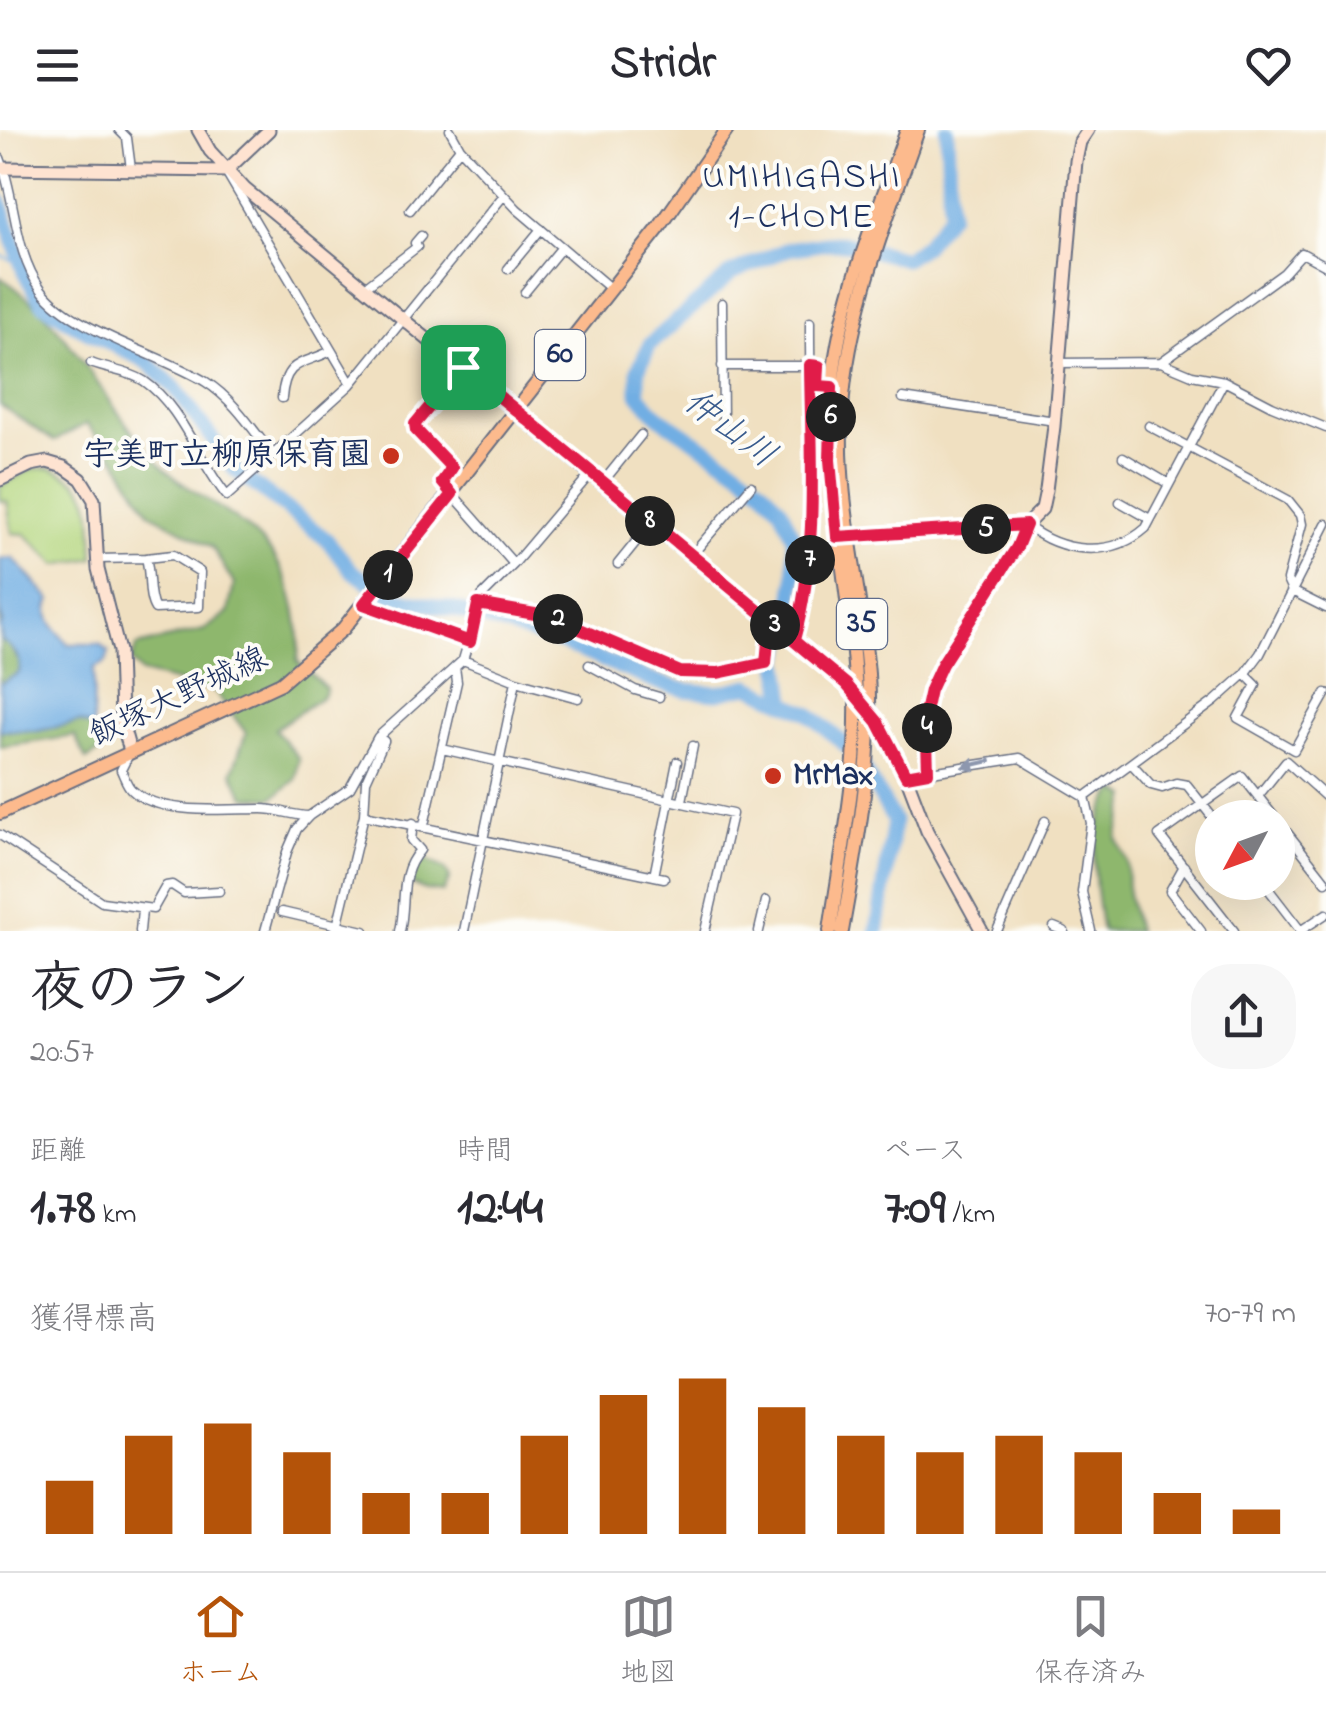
<!DOCTYPE html>
<html lang="ja">
<meta charset="utf-8">
<style>
:root{--surface:#fff;--page:#f7f7f7;--text:#2b2b33;--muted:#7c7c81;--line:#e1e1e2;--accent:#b45309}
body{margin:0;font-family:"Indie Flower","Klee One",sans-serif;background:var(--page);color:var(--text);height:100vh;display:flex;flex-direction:column;font-size:38px;white-space:nowrap}
*{box-sizing:border-box;margin:0}
p{font-size:32px;color:var(--muted)}
.icon{flex:none;width:55px;height:55px;fill:none;stroke:currentColor;stroke-width:2;stroke-linecap:round;stroke-linejoin:round}
.map{position:relative;height:801px;overflow:hidden}
.side{display:flex;flex-direction:column;background:var(--surface);flex:1}
.side>*{flex:none}
.needle{width:65px;rotate:229deg}
.fabs{position:absolute;left:1195px;top:670px;display:grid;gap:20px}
.fabs a{display:grid;place-items:center;width:100px;height:100px;border-radius:50%;background:var(--surface);box-shadow:0 10px 40px #0002;font-size:50px}
.pin{position:absolute;display:grid;place-items:center;width:85px;height:85px;color:#fff;margin:-42px;border-radius:20px;box-shadow:0 5px 15px #0006}
.km{position:absolute;width:50px;height:50px;margin:-25px;border-radius:50%;background:#222;color:#fff;font-size:28px;line-height:50px;text-align:center}
.round{display:grid;place-items:center;flex:none;width:105px;height:105px;border-radius:40px;background:var(--page)}
.overview{display:flex;align-items:center;justify-content:space-between;height:170px;padding:0 30px}
h1{font-size:55px;font-weight:700;line-height:75px}
.stats{display:grid;grid-template-columns:repeat(3,1fr);gap:15px;height:170px;padding:10px 30px}
.stats div{display:grid;align-content:center}
.stats b{font-size:50px;font-weight:700}
.stats small{font-size:28px;font-weight:400}
.stats p{font-size:28px}
.chart{height:280px;padding:20px 30px}
.chart p{display:flex;justify-content:space-between}
.chart svg{width:100%;height:180px;margin-top:10px;stroke:var(--accent);stroke-width:6}
header{display:flex;justify-content:space-between;align-items:center;height:130px;padding:0 30px;background:var(--surface);font-size:45px;font-weight:700}
.tab-bar{display:flex;justify-content:space-around;align-items:center;height:140px;border-top:2px solid var(--line);background:var(--surface);font-size:28px;color:var(--muted)}
.tab-bar a{display:grid;justify-items:center;gap:5px}
.tab-bar .on{color:var(--accent)}
.map>svg:first-child{display:block}
</style>
<header><svg class="icon" aria-label="menu" viewBox="0 0 24 24"><path d="M4 6h16M4 12h16M4 18h16"/></svg>Stridr<svg class="icon" aria-label="heart" viewBox="0 0 24 24"><path d="M12 20l-8-8c-3-5 5-10 8-4 3-6 11-1 8 4z"/></svg></header>
<div class="map">
<svg width="1326" height="801" viewBox="0 0 1326 801">
<rect width="100%" height="100%" fill="#fdfcf7"/>
<filter id="ink" filterUnits="userSpaceOnUse"><feTurbulence type="fractalNoise" baseFrequency=".01" numOctaves="2"/><feDisplacementMap in="SourceGraphic" scale="20" xChannelSelector="R" yChannelSelector="G"/><feConvolveMatrix kernelMatrix="1 2 1 2 8 2 1 2 1" color-interpolation-filters="sRGB"/></filter>
<filter id="wash" filterUnits="userSpaceOnUse"><feTurbulence type="fractalNoise" baseFrequency=".0048" numOctaves="4" result="noise"/><feDisplacementMap in="SourceGraphic" scale="40" xChannelSelector="R" yChannelSelector="G"/><feGaussianBlur stdDeviation="2.25" result="paint"/><feColorMatrix in="noise" values="0 0 0 0 0 0 0 0 0 0 0 0 0 0 0 0 0 1.4 0 .05"/><feComposite in="paint" operator="in"/></filter>
<g filter="url(#wash)">
<rect width="100%" height="100%" fill="#f0e0c1"/>
<path fill="#b3d67e" stroke="#67826e" stroke-width="2.5" d="M 49,338 C 99,354 91,384 94,428 L 57,435 L 25,404 L 12,403 L 7,371 L 0,371 L 0,356 L 32,339 Z"/>
<path fill="#8eb76d" stroke="#547366" stroke-width="2.5" d="M 0,147 C 70,191 102,273 158,332 C 192,368 246,385 275,428 C 293,455 303,501 297,531 L 326,558 L 323,566 L 275,599 L 299,629 L 295,650 L 273,668 L 245,667 L 232,643 L 246,603 L 215,561 L 141,543 L 131,531 L 137,516 L 204,500 L 228,483 L 234,454 L 212,417 L 150,383 L 115,328 L 86,294 L 54,311 L 0,275 Z
M 0,483 L 2,511 L 9,515 L 21,534 L 19,543 L 0,554 Z
M 79,592 L 93,597 L 110,611 L 104,619 L 86,630 L 75,606 L 0,617 L 0,600 L 38,601 Z
M 1115,660 L 1128,666 L 1117,708 L 1127,732 L 1128,764 L 1137,801 L 1102,801 C 1094,755 1086,701 1115,660 Z
M 425,729 L 445,739 L 450,748 L 443,762 L 425,760 L 410,753 L 412,737 Z"/>
<path fill="#71aee3" stroke="#466ea0" stroke-width="2.5" d="M 13,428 L 51,470 C 41,488 58,501 68,514 L 100,514 L 109,522 L 106,532 L 94,538 L 93,597 L 79,592 L 38,601 L 0,600 L 0,554 L 19,543 C 22,529 14,518 2,511 L 0,498 L 3,492 L 0,483 L 0,429 Z"/>
<g fill="none" stroke-linecap="round" stroke-linejoin="round">
<path stroke="#71aee3" stroke-width="2.5" d="M 0,125 L 21,134"/>
<path stroke="#71aee3" stroke-width="15" d="M 0,71 L 24,142 L 43,174 L 77,196 L 147,232 L 175,258 L 235,340 L 326,409 L 352,441 L 391,467 L 457,480 L 562,513 L 653,551 L 685,560 L 717,563 L 749,556 L 808,583 L 856,624 L 894,691 L 877,801
M 785,570 L 779,528 L 790,488 L 795,449 L 794,408 L 781,379 L 764,360 L 739,340 L 659,287 L 638,264 L 638,240 L 650,214 L 732,143 L 788,119 L 826,113 L 845,113 L 905,129 L 924,116 L 950,84 L 947,0"/>
</g>
</g>
<g filter="url(#ink)">
<g fill="none" stroke-linecap="round" stroke-linejoin="round">
<defs>
<path id="street" d="M 119,0 L 127,8 L 131,39
M 450,0 L 460,18 L 517,79 L 611,159
M 0,28 C 16,70 14,122 41,159 C 72,201 160,224 206,252 C 233,269 253,300 273,325
M 228,45 L 350,252
M 410,80 L 460,18
M 508,139 L 541,99
M 365,157 L 417,117 L 415,113 L 421,106
M 525,162 L 562,117
M 722,173 L 723,294
M 1161,232 L 1284,143 L 1302,123 L 1326,136
M 91,233 C 108,240 129,241 144,251 C 182,277 198,331 227,366 L 350,255 L 504,65
M 1059,233 L 1161,232 L 1192,245 L 1224,251 L 1272,276 L 1326,298
M 722,236 L 819,236 L 818,256 L 832,257
M 463,237 L 415,294 L 415,300 L 452,338 L 442,352 L 514,434
M 282,268 C 285,229 303,235 331,221
M 903,268 L 1055,291
M 1149,296 L 1288,370 L 1300,385 L 1302,394 L 1287,450 L 1292,461 L 1326,478
M 1123,327 L 1169,354
M 603,352 L 641,305
M 1120,372 L 1150,389
M 173,425 L 200,442 L 199,477 L 155,479 C 147,467 151,444 146,428 Z
M 692,425 L 751,356
M 98,429 L 146,428
M 618,434 L 652,392
M 364,474 L 470,512
M 478,474 L 552,487 L 680,542 L 717,543 L 766,533 L 770,491
M 794,511 C 823,407 809,298 810,192
M 463,530 L 516,551 L 464,801
M 589,535 L 635,560 L 659,567
M 1245,544 L 1256,555 L 1238,588 L 1294,620 L 1326,563
M 516,551 L 578,568
M 442,619 L 732,684 L 705,801
M 128,626 L 121,640 C 124,646 127,656 132,660 C 159,686 228,679 262,679 C 278,679 293,686 309,686
M 1131,633 L 1151,655 L 1162,658 L 1176,653 L 1187,655 L 1213,688
M 928,642 L 927,578 L 930,560 L 942,534 L 1017,417 L 1026,395 C 1061,423 1111,429 1146,398 L 1224,251
M 906,646 L 1020,628 L 1085,667 L 1091,693 L 1082,762 L 1091,801
M 1258,666 L 1286,631 L 1326,667
M 1085,667 L 1215,571 L 1245,544 L 1260,524 L 1326,394
M 682,671 L 693,616
M 364,685 L 664,748
M 1278,691 L 1326,752
M 424,695 L 457,552 L 455,537
M 0,705 L 102,772 L 153,779 L 166,756 L 172,755 L 184,763 L 219,761
M 1184,736 L 1170,761 L 1201,801
M 654,746 L 677,632
M 1263,752 L 1300,800
M 282,782 L 364,801
M 1054,797 L 1064,801
M 140,801 L 142,780
M 265,801 L 287,722 L 297,699 L 309,686 L 350,658 L 378,607 L 463,530 L 482,466 L 514,434 L 592,342
M 336,801 L 364,685 L 366,651 L 384,611 L 378,607
M 400,801 C 407,770 398,745 420,720 L 411,710 L 413,693
M 759,801 L 766,771
M 997,801 L 1045,691
M 1234,801 L 1159,705 L 1242,646 L 1275,688
M 1300,801 L 1326,784"/>
<path id="secondary" d="M 198,0 L 210,21 L 245,59 L 846,554 L 878,592 L 906,646 L 927,701 L 982,801
M 0,38 L 226,41 L 269,0
M 0,350 L 31,335 L 47,332 L 64,337 L 81,349 L 94,370 L 98,439 L 119,521 L 121,589 L 130,621
M 842,407 L 1026,395 L 1042,379 L 1046,360 L 1054,296 L 1076,31 L 1080,12 L 1088,0"/>
<path id="primary" d="M 0,683 L 281,553 L 343,499 L 659,98 L 727,0
M 830,801 C 841,723 858,646 856,567 C 852,459 822,356 833,248 C 842,163 879,80 907,0
M 842,801 C 857,716 874,631 868,544 C 861,455 835,367 842,278 C 849,181 886,91 918,0"/>
</defs>
<use href="#street" stroke="#666d81" stroke-width="11"/>
<use href="#secondary" stroke="#666d81" stroke-width="15"/>
<use href="#primary" stroke="#666d81" stroke-width="16"/>
<use href="#street" stroke="#fff" stroke-width="8"/>
<use href="#secondary" stroke="#fee3d1" stroke-width="11"/>
<use href="#primary" stroke="#fcba8d" stroke-width="12"/>
</g>
<defs><path id="oneway-solid" d="M-6-.8H1V-3.2L6.5 0L1 3.2V.8H-6Z" transform="scale(2.5)"/></defs>
<use fill="#8d97ae" href="#oneway-solid" transform="translate(977 634) rotate(167)"/>
</g>
<g fill="none" stroke-linecap="round" stroke-linejoin="round" filter="url(#ink)">
<defs>
<path id="route" d="M 463,237 L 415,294 L 416,300 L 452,338 L 442,352 L 452,364 L 364,474 L 470,512 L 478,474 L 552,487 L 680,542 L 718,543 L 766,533 L 770,491 L 846,554 L 878,592 L 906,646 L 928,642 L 926,578 L 930,560 L 942,534 L 1017,417 L 1026,395 L 837,407 L 830,330 L 832,257 L 818,256 L 819,236 L 810,235 C 811,328 819,420 794,510 C 684,419 574,327 463,237"/>
</defs>
<use href="#route" stroke="#fff" stroke-width="20"/>
<use href="#route" stroke="#e11d48" stroke-width="12"/>
</g>
<g fill="#c8321e" stroke="#fdfcf7" stroke-width="4">
<circle cx="391" cy="326" r="10"/>
<circle cx="773" cy="646" r="10"/>
</g>
<g text-anchor="middle" dominant-baseline="central" stroke-width="8" stroke-linejoin="round" paint-order="stroke">
<g fill="#fdfcf7" stroke="#5f6c8c" stroke-width="2.5">
<rect x="535" y="200" width="50" height="50" rx="8"/>
<rect x="837" y="469" width="50" height="50" rx="8"/>
</g>
<g font-size="30" font-weight="bold" fill="#1b2f5e">
<text x="560" y="225">60</text>
<text x="862" y="494">35</text>
</g>
<g font-size="32" font-weight="bold" fill="#1b2f5e" stroke="#fdfcf7" text-anchor="end">
<text x="371" y="326">宇美町立柳原保育園</text>
<text x="793" y="646" text-anchor="start">MrMax</text>
</g>
<g font-size="32" fill="#1b2f5e" stroke="#fdfcf7">
<text transform="translate(179 568) rotate(-25)">飯塚大野城線</text>
</g>
<g font-size="35" letter-spacing="2.5" fill="#1b2f5e" stroke="#fdfcf7">
<text x="802" y="48">UMIHIGASHI<tspan x="802" dy="40">1-CHOME</tspan></text>
</g>
<g font-size="35" font-style="italic" fill="#395b8d" stroke="#fdfcf7">
<text transform="translate(729 300) rotate(37)">仲山川</text>
</g>
</g>
</svg>
<div class="fabs">
<a><svg class="needle" viewBox="-14 -14 28 28"><path d="M0-13l5 13h-10z" fill="#e53935"/><path d="M0 13l5-13h-10z" fill="#7c7c81"/></svg></a>
</div>
<div class="pin" style="left:463px;top:237px;background:#1e9e55"><svg class="icon" aria-label="arrive" viewBox="0 0 24 24"><path d="M6 21V4h12l-3 4 3 4H6"/></svg></div>
<b class="km" style="left:388px;top:445px">1</b>
<b class="km" style="left:558px;top:489px">2</b>
<b class="km" style="left:775px;top:495px">3</b>
<b class="km" style="left:927px;top:598px">4</b>
<b class="km" style="left:986px;top:399px">5</b>
<b class="km" style="left:831px;top:287px">6</b>
<b class="km" style="left:810px;top:430px">7</b>
<b class="km" style="left:650px;top:391px">8</b>
</div>
<section class="side">
<div class="overview"><div><h1>夜のラン</h1><p>20:57</p></div><a class="round"><svg class="icon" aria-label="share" viewBox="0 0 24 24"><path d="M12 15V3M7 8l5-5 5 5M5 13v7h14v-7"/></svg></a></div>
<div class="stats">
<div><p>距離</p><b>1.78<small> km</small></b></div>
<div><p>時間</p><b>12:44</b></div>
<div><p>ペース</p><b>7:09<small> /km</small></b></div>
</div>
<div class="chart"><p><span>獲得標高</span>70–79 m</p>
<svg viewBox="0 0 160 44" preserveAspectRatio="none"><path d="M5 44V31M15 44V20M25 44V17M35 44V24M45 44V34M55 44V34M65 44V20M75 44V10M85 44V6M95 44V13M105 44V20M115 44V24M125 44V20M135 44V24M145 44V34M155 44V38"/></svg>
</div>
</section>
<nav class="tab-bar">
<a class="on"><svg class="icon" aria-label="home" viewBox="0 0 24 24"><path d="M3 11l9-7 9 7M6 9v11h12V9"/></svg>ホーム</a>
<a><svg class="icon" aria-label="map" viewBox="0 0 24 24"><path d="M3 6l6-2 6 2 6-2v14l-6 2-6-2-6 2zM9 4v14M15 6v14"/></svg>地図</a>
<a><svg class="icon" aria-label="saved" viewBox="0 0 24 24"><path d="M7 4h10v16l-5-4-5 4z"/></svg>保存済み</a>
</nav>
